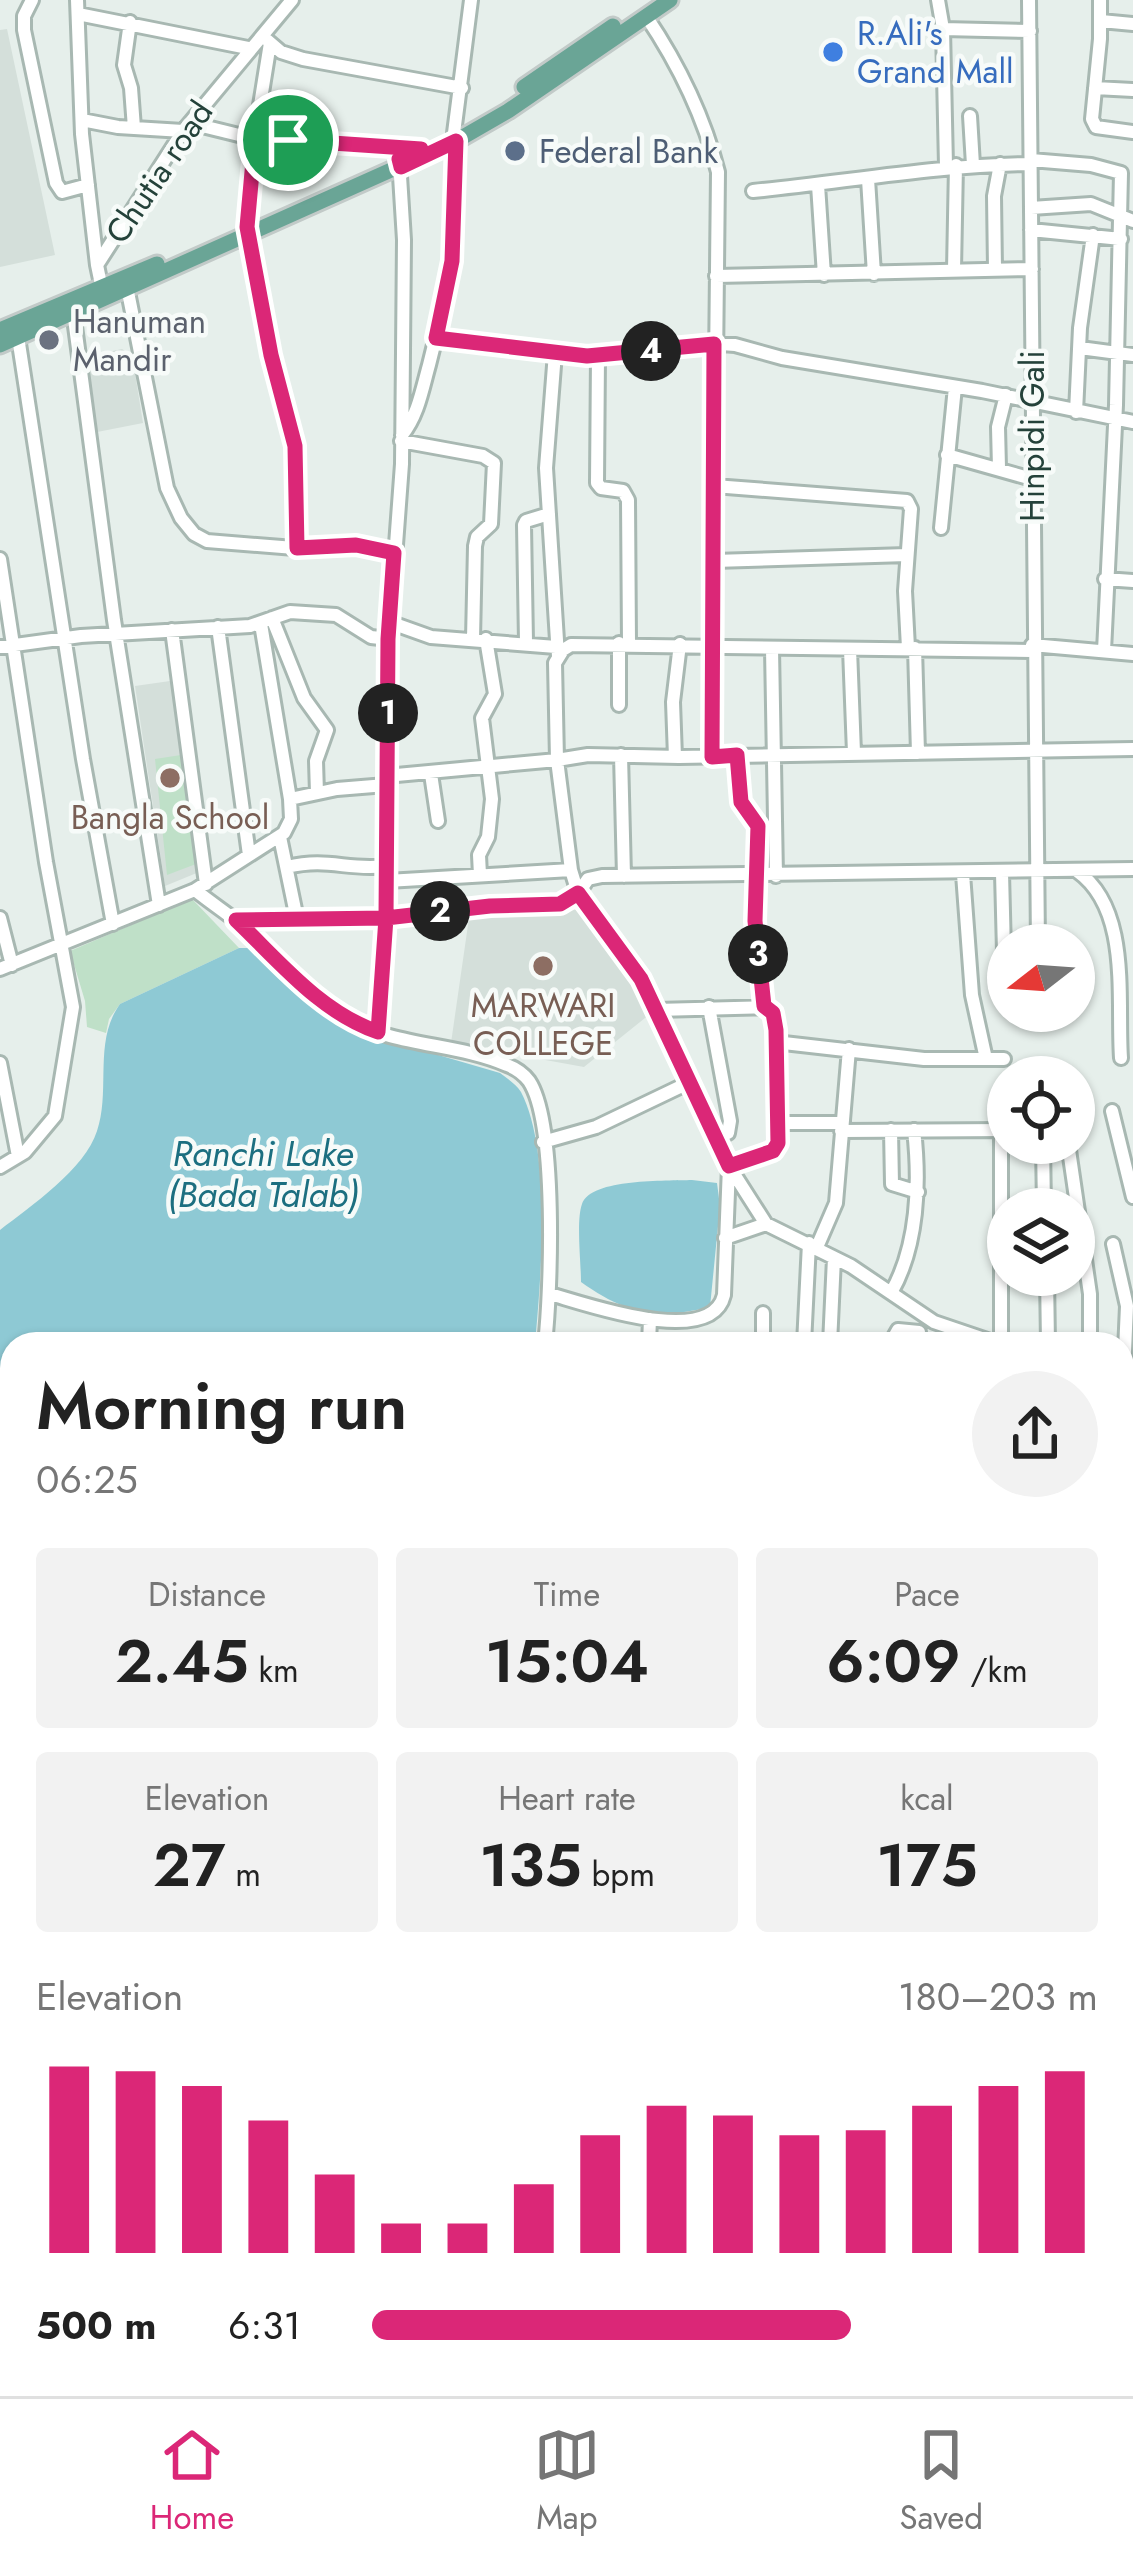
<!DOCTYPE html>
<meta charset="utf-8">
<style>
:root{--surface:#fff;--page:#f2f2f2;--text:#222;--muted:#767676;--line:#e0e0e0;--accent:#db2777}
body{margin:0;font-family:Jost,sans-serif;background:var(--page);color:var(--text);height:100vh;display:flex;flex-direction:column;font-size:45px;white-space:nowrap}
*{box-sizing:border-box;margin:0}
p{font-size:39px;color:var(--muted)}
.icon{flex:none;width:66px;height:66px;fill:none;stroke:currentColor;stroke-width:2;stroke-linecap:round;stroke-linejoin:round}
.map{position:relative;flex:1;overflow:hidden}
.drawer{position:absolute;left:0px;top:1332px;width:1134px;height:1065px;display:flex;flex-direction:column;background:var(--surface);border-radius:36px 36px 0 0;box-shadow:0 3px 9px #0004}
.drawer>*{flex:none}
.needle{width:78px;rotate:253deg}
.tools{position:absolute;left:987px;top:924px;display:grid;gap:24px}
.tools a{display:grid;place-items:center;width:108px;height:108px;border-radius:50%;background:var(--surface);box-shadow:0 3px 9px #0004;font-size:60px}
.pin{position:absolute;display:grid;place-items:center;width:102px;height:102px;color:#fff;margin:-51px;border:6px solid #fff;border-radius:50%;box-shadow:0 3px 12px #0007}
.km{position:absolute;width:60px;height:60px;margin:-30px;border-radius:50%;background:#222;color:#fff;font-size:33px;line-height:60px;text-align:center}
.round{display:grid;place-items:center;flex:none;width:126px;height:126px;border-radius:63px;background:var(--page)}
.head{display:flex;align-items:center;justify-content:space-between;height:204px;padding:0 36px}
h1{font-size:66px;font-weight:600;line-height:90px}
.figures{display:grid;grid-template-columns:repeat(3,1fr);gap:18px;height:204px;padding:12px 36px}
.figures div{display:grid;align-content:center;border-radius:12px;background:var(--page);text-align:center}
.figures b{font-size:60px;font-weight:600}
.figures small{font-size:33px;font-weight:400}
.figures p{font-size:33px}
.chart{height:336px;padding:24px 36px}
.chart p{display:flex;justify-content:space-between}
.chart svg{width:100%;height:216px;margin-top:12px;stroke:var(--accent);stroke-width:6}
ul{padding:0 36px;list-style:none;font-size:39px}
li{display:grid;grid-template-columns:192px 144px 1fr;align-items:center;height:90px}
li i{height:30px;border-radius:15px;background:var(--accent)}
.tabs{display:flex;justify-content:space-around;align-items:center;height:168px;border-top:3px solid var(--line);background:var(--surface);font-size:33px;color:var(--muted)}
.tabs a{display:grid;justify-items:center;gap:6px}
.tabs .on{color:var(--accent)}
.map>svg:first-child{display:block}
</style>
<div class="map">
<svg width="1133" height="2396" viewBox="0 0 1133 2396">
<rect width="100%" height="100%" fill="#e6efeb"/>
<path fill="#d4dfda" d="M 7,29 L 55,255 L 0,267 L 0,30 Z
M 122,349 L 130,354 L 134,367 L 143,423 L 92,433 L 80,358 Z
M 177,680 L 204,870 L 165,886 L 135,686 Z
M 588,909 L 596,917 L 650,1014 L 584,1067 L 451,1043 L 469,918 Z"/>
<path fill="#bfe0c8" d="M 181,755 L 196,864 L 167,875 L 155,759 Z
M 192,899 L 239,948 L 120,1004 L 109,1019 L 106,1033 L 87,1027 L 85,1001 L 70,951 Z"/>
<path fill="#8ec9d4" d="M 239,948 L 257,948 L 316,1006 L 349,1029 L 500,1073 C 508,1079 516,1084 521,1092 C 552,1152 541,1277 535,1344 L 12,1344 L 12,1711 L 0,1713 L 0,1230 C 31,1206 85,1169 97,1131 C 111,1090 93,1041 120,1004 Z
M 692,1180 L 717,1183 L 720,1206 L 710,1307 C 657,1320 626,1314 581,1282 C 581,1262 576,1220 582,1204 C 591,1178 667,1181 692,1180 Z"/>
<g fill="none" stroke-linecap="round" stroke-linejoin="round">
<path stroke="#8ec9d4" stroke-width="16" d="M 1122,1877 L 1133,1853
M 923,2385 L 939,2396"/>
<defs>
<path id="minor" d="M 32,0 L 24,16 L 24,30 L 56,183 L 62,192 L 88,185
M 77,0 L 82,134 L 97,265
M 938,0 L 943,29 L 946,166
M 1029,0 L 1038,945
M 1100,0 L 1100,39 L 1092,119 L 1096,127 L 1133,132
M 78,14 L 248,48
M 646,16 C 677,62 704,117 718,172 L 712,757
M 1101,21 L 1133,24
M 130,22 L 124,65 L 131,88 L 134,128
M 943,29 L 1030,31
M 267,40 L 281,52 L 303,59 L 462,88
M 270,43 L 252,155 L 247,227 L 271,355 L 294,446 L 297,548
M 1095,88 L 1133,90
M 970,116 L 973,165
M 82,120 L 118,127 L 183,131
M 190,123 L 255,139 L 421,149
M 454,133 L 471,0
M 1031,160 L 1091,165 L 1121,173 L 1116,405 L 1104,651
M 868,179 L 874,274
M 818,185 L 824,275
M 753,191 C 846,182 937,165 1031,164
M 1031,208 L 1091,204 L 1133,221
M 1031,230 L 1121,239
M 995,269 L 994,196 L 1000,164
M 954,270 L 956,165
M 716,276 L 1032,269
M 127,287 L 167,488 L 181,518 L 194,534 L 207,541 L 307,549 L 356,545 L 394,553
M 103,294 L 97,265 L 183,131 L 292,0
M 73,311 L 114,620 L 159,905
M 18,337 L 83,759 L 113,924
M 436,338 L 587,356 L 707,343 L 735,345 L 782,358 L 982,391 L 1133,422
M 1080,348 L 1133,355
M 555,353 L 546,468 L 558,656
M 598,356 L 597,483 L 601,488 L 623,491 L 628,500 L 629,643
M 1076,412 L 1080,328 L 1093,235
M 402,435 C 418,415 422,390 429,365 C 449,290 458,218 456,141
M 401,441 L 483,456 L 494,463 L 491,524 L 477,537 L 475,546 L 473,639
M 947,455 L 1032,479
M 999,468 L 998,427 L 1006,395
M 714,486 L 907,501 L 911,509 L 905,591 L 908,648
M 941,528 L 955,387
M 0,559 L 46,862 L 73,1007 L 55,1116 L 25,1152 L 0,1167
M 714,561 L 907,555
M 1105,579 L 1133,581
M 272,618 L 304,698 L 327,730 L 316,761 L 317,793
M 389,622 L 431,637 L 556,647
M 218,627 L 249,855
M 172,630 L 206,884
M 526,642 L 524,525 L 526,521 L 549,514
M 1032,645 L 1133,654
M 0,647 L 81,636 L 250,626 L 290,612 L 336,615 L 371,637 L 389,639
M 915,648 L 918,753
M 772,649 L 776,876
M 850,649 L 854,753
M 1032,651 L 571,645 L 563,650 L 555,663 L 557,760 L 588,755 L 679,757 L 1133,749
M 619,705 L 619,643
M 621,755 L 624,876
M 737,755 L 741,802 L 758,826 L 755,929 L 763,1006
M 675,757 L 673,702 L 680,644
M 431,774 L 438,821
M 386,776 L 557,760 L 571,870 L 578,893 L 641,979 L 729,1166 L 724,1295 C 711,1349 586,1304 550,1294
M 290,799 L 337,789 L 386,785
M 280,837 L 297,919
M 287,867 C 329,857 347,871 386,866
M 1077,871 C 1131,909 1117,999 1121,1058
M 1002,873 L 1004,952
M 963,874 L 972,995 L 986,1059
M 480,875 L 479,855 L 488,837 L 492,799 L 482,718 L 495,694 L 486,639
M 387,881 L 571,870
M 195,890 C 210,902 225,912 239,923 C 276,954 306,997 349,1020 C 397,1047 457,1043 507,1065 C 515,1068 523,1073 529,1081 C 557,1123 551,1291 545,1344
M 0,918 L 12,965
M 236,920 L 386,918 L 490,906 L 560,905 L 575,898 L 588,879 L 602,876 L 1133,869
M 0,969 L 195,890 L 284,833 L 291,819 L 290,799 L 261,624
M 709,1007 L 730,1121 L 728,1133 L 715,1138
M 656,1010 L 769,1007 L 775,1019 L 778,1143 L 773,1151 L 729,1166 L 766,1224 L 851,1266 L 934,1322 L 999,1344
M 1040,1011 L 1040,1013
M 378,1032 L 386,918 L 389,639 L 402,464 L 404,240 L 399,160
M 775,1042 L 924,1059 L 1004,1059
M 0,1063 L 18,1156
M 1112,1111 L 1133,1197
M 776,1123 L 842,1123
M 891,1130 L 892,1184 L 918,1192
M 841,1131 L 1007,1130
M 543,1142 L 596,1127 L 688,1083
M 1043,1143 L 1044,1209
M 1068,1143 L 1090,1294 L 1090,1344
M 725,1238 L 766,1224
M 1113,1244 L 1127,1306 L 1122,1418
M 817,1247 L 836,1203 L 849,1049
M 1047,1275 L 1048,1344
M 891,1293 C 918,1246 920,1183 914,1130
M 649,1344 L 650,1319
M 763,1344 L 763,1313
M 804,1344 L 809,1243
M 830,1344 L 834,1258
M 890,1344 L 898,1330 L 919,1332
M 1001,1344 L 1001,1130
M 1122,1539 L 1133,1578
M 1122,1590 L 1133,1586
M 1122,1654 L 1133,1647
M 1122,1716 L 1133,1714
M 0,1725 L 12,1722
M 1122,1771 L 1133,1770
M 1122,1796 L 1133,1795
M 9,1965 L 12,1982
M 1122,2002 L 1133,2007
M 0,2111 L 12,2112
M 1122,2234 L 1133,2233
M 1122,2303 L 1133,2276
M 1122,2375 L 1133,2379
M 127,2385 L 127,2396
M 878,2385 L 881,2396
M 900,2385 L 909,2396
M 938,2385 L 960,2396
M 72,2396 L 73,2385
M 208,2396 L 208,2385
M 236,2396 L 236,2385
M 296,2396 L 312,2396
M 474,2396 L 475,2385
M 820,2396 L 835,2388 L 856,2385"/>
<path id="major" d="M 524,87 L 613,26
M 0,330 L 157,264
M 0,345 L 456,141 L 508,111 L 670,0
M 1122,2158 L 1133,2159
M 1122,2168 L 1133,2170
M 0,2214 L 12,2216
M 0,2227 L 12,2229"/>
</defs>
<use href="#minor" stroke="#a8b8b2" stroke-width="18"/>
<use href="#major" stroke="#c2cac8" stroke-width="21"/>
<use href="#minor" stroke="#fff" stroke-width="12"/>
<use href="#major" stroke="#6aa596" stroke-width="15"/>
</g>
<g fill="none" stroke-linecap="round" stroke-linejoin="round">
<defs>
<path id="route" d="M 288,140 L 255,139 L 247,227 L 271,355 L 295,446 L 297,548 L 356,545 L 394,553 L 388,639 L 386,918 L 378,1032 C 320,1012 279,961 236,920 L 386,918 L 490,906 L 560,904 L 578,893 L 641,979 L 729,1166 L 773,1151 L 778,1143 L 776,1030 L 773,1013 L 764,1006 L 755,921 L 758,826 L 741,802 L 737,755 L 712,757 L 714,344 L 587,356 L 436,338 L 452,261 L 456,141 L 401,167 L 399,159 L 421,149 L 288,140"/>
</defs>
<use href="#route" stroke="#fff" stroke-width="24"/>
<use href="#route" stroke="#db2777" stroke-width="15"/>
</g>
<circle fill="#3f7fe0" stroke="#f7fbf9" stroke-width="4.5" cx="833" cy="52" r="12"/>
<circle fill="#5c6f8a" stroke="#f7fbf9" stroke-width="4.5" cx="515" cy="151" r="12"/>
<circle fill="#6b7280" stroke="#f7fbf9" stroke-width="4.5" cx="49" cy="340" r="12"/>
<g fill="#8d6e63" stroke="#f7fbf9" stroke-width="4.5">
<circle cx="170" cy="778" r="12"/>
<circle cx="543" cy="966" r="12"/>
</g>
<g text-anchor="middle" dominant-baseline="central" stroke-width="9" stroke-linejoin="round" paint-order="stroke">
<g font-size="33" fill="#366cbe" stroke="#f7fbf9" text-anchor="start">
<text x="857" y="33">R.Ali's<tspan x="857" dy="38">Grand Mall</tspan></text>
</g>
<g font-size="33" fill="#4e5e75" stroke="#f7fbf9" text-anchor="start">
<text x="539" y="151">Federal Bank</text>
</g>
<g font-size="33" fill="#24423a" stroke="#f7fbf9">
<text transform="translate(159 172) rotate(-56)">Chutia road</text>
<text transform="translate(1032 436) rotate(-90)">Hinpidi Gali</text>
</g>
<g font-size="33" fill="#5b616d" stroke="#f7fbf9" text-anchor="start">
<text x="73" y="321">Hanuman<tspan x="73" dy="38">Mandir</tspan></text>
</g>
<g font-size="33" fill="#785e54" stroke="#f7fbf9">
<text x="170" y="817">Bangla School</text>
<text x="543" y="1005">MARWARI<tspan x="543" dy="38">COLLEGE</tspan></text>
</g>
<g font-size="36" font-style="italic" fill="#1c6f80" stroke="#f7fbf9">
<text x="263" y="1153">Ranchi Lake<tspan x="263" dy="41">(Bada Talab)</tspan></text>
</g>
</g>
</svg>
<div class="tools">
<a><svg class="needle" viewBox="-14 -14 28 28"><path d="M0-13l5 13h-10z" fill="#e53935"/><path d="M0 13l5-13h-10z" fill="#767676"/></svg></a>
<a><svg class="icon" aria-label="locate" viewBox="0 0 24 24"><circle cx="12" cy="12" r="6"/><path d="M12 2v4M12 18v4M2 12h4M18 12h4"/></svg></a>
<a><svg class="icon" aria-label="layers" viewBox="0 0 24 24"><path d="M12 4l9 5-9 5-9-5zM3 14l9 5 9-5"/></svg></a>
</div>
<div class="pin" style="left:288px;top:140px;background:#1e9e55"><svg class="icon" aria-label="arrive" viewBox="0 0 24 24"><path d="M6 21V4h12l-3 4 3 4H6"/></svg></div>
<b class="km" style="left:388px;top:713px">1</b>
<b class="km" style="left:440px;top:911px">2</b>
<b class="km" style="left:758px;top:954px">3</b>
<b class="km" style="left:651px;top:351px">4</b>
<section class="drawer">
<div class="head"><div><h1>Morning run</h1><p>06:25</p></div><a class="round"><svg class="icon" aria-label="share" viewBox="0 0 24 24"><path d="M12 15V3M7 8l5-5 5 5M5 13v7h14v-7"/></svg></a></div>
<div class="figures">
<div><p>Distance</p><b>2.45<small> km</small></b></div>
<div><p>Time</p><b>15:04</b></div>
<div><p>Pace</p><b>6:09<small> /km</small></b></div>
</div>
<div class="figures">
<div><p>Elevation</p><b>27<small> m</small></b></div>
<div><p>Heart rate</p><b>135<small> bpm</small></b></div>
<div><p>kcal</p><b>175</b></div>
</div>
<div class="chart"><p><span>Elevation</span>180–203 m</p>
<svg viewBox="0 0 160 44" preserveAspectRatio="none"><path d="M5 44V6M15 44V7M25 44V10M35 44V17M45 44V28M55 44V38M65 44V38M75 44V30M85 44V20M95 44V14M105 44V16M115 44V20M125 44V19M135 44V14M145 44V10M155 44V7"/></svg>
</div>
<ul>
<li><b>500 m</b>6:31<i style="width:66%"></i></li>
</ul>
</section>
</div>
<nav class="tabs">
<a class="on"><svg class="icon" aria-label="home" viewBox="0 0 24 24"><path d="M3 11l9-7 9 7M6 9v11h12V9"/></svg>Home</a>
<a><svg class="icon" aria-label="map" viewBox="0 0 24 24"><path d="M3 6l6-2 6 2 6-2v14l-6 2-6-2-6 2zM9 4v14M15 6v14"/></svg>Map</a>
<a><svg class="icon" aria-label="saved" viewBox="0 0 24 24"><path d="M7 4h10v16l-5-4-5 4z"/></svg>Saved</a>
</nav>
